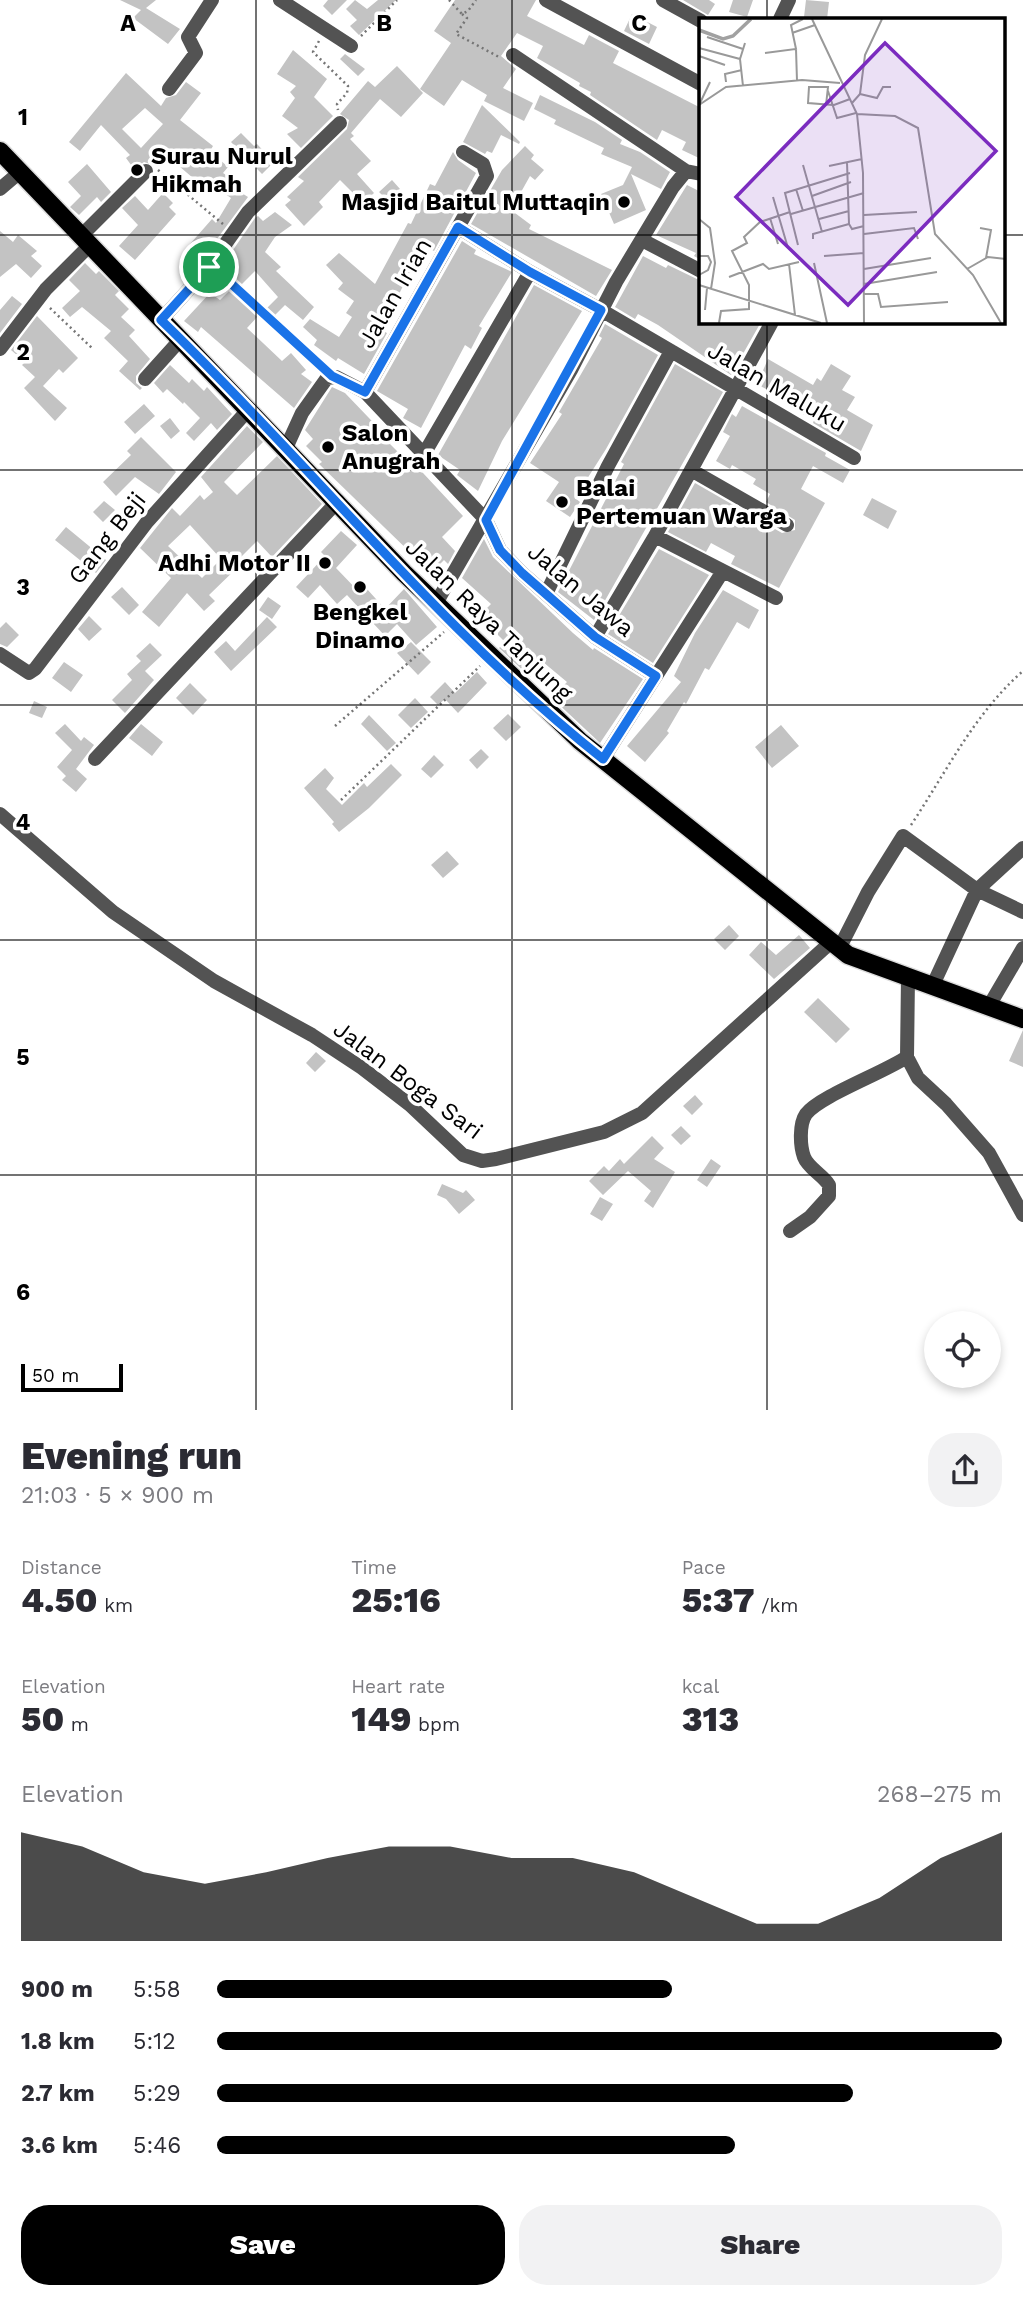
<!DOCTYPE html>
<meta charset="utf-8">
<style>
:root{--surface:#fff;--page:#f2f2f3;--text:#2b2b33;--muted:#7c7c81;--accent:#000}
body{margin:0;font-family:"Work Sans",sans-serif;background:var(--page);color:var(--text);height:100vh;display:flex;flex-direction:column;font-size:26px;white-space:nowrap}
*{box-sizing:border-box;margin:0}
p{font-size:23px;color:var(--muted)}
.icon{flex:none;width:38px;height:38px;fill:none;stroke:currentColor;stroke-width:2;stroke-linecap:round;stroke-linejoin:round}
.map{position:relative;height:1410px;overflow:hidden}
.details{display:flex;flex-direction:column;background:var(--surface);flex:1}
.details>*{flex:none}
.tools{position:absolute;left:924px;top:1311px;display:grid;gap:14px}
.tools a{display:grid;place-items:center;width:77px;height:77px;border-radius:50%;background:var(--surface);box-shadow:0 4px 10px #0003;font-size:35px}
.scale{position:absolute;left:21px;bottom:18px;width:102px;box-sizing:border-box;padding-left:7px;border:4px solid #000;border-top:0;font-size:19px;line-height:24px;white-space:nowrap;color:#000;-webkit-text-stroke:5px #fff;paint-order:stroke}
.pin{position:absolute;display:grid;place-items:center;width:60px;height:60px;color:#fff;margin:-30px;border:4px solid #fff;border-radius:50%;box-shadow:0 2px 7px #0007}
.round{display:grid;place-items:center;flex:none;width:74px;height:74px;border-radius:28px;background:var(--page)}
.summary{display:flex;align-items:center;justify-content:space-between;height:119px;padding:0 21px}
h1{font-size:38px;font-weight:800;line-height:52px}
.stats{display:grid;grid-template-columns:repeat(3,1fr);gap:10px;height:119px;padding:7px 21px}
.stats div{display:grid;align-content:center}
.stats b{font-size:35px;font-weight:800}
.stats small{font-size:19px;font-weight:400}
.stats p{font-size:19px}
.chart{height:196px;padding:14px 21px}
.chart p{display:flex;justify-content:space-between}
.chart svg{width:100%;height:126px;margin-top:7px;fill:var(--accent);opacity:.7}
.button{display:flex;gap:14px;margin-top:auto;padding:14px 21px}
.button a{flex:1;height:80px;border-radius:28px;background:var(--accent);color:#fff;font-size:28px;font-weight:800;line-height:80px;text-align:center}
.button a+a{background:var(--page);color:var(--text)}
ul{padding:0 21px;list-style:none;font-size:23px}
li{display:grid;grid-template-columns:112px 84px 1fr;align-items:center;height:52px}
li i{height:18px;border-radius:9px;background:var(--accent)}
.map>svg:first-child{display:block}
</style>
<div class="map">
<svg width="1023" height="1410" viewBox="0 0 1023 1410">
<rect width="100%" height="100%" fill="#fff"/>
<path fill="#c3c3c3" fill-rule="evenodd" d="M 120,0 L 156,0 L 146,8 L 180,29 L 168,44 L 133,18 L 141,10 Z
M 328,0 L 347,0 L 332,15 L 323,6 Z
M 355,0 L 367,9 L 378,0 L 396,0 L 359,35 L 350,26 L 357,20 L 346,9 Z
M 455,0 L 536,0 L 527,16 L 584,45 L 589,35 L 619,51 L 613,63 L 701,108 L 701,159 L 682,150 L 686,142 L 662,130 L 657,140 L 590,95 L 591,92 L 579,86 L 580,83 L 537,58 L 543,46 L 517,33 L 501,56 L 516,69 L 503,88 L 533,103 L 524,121 L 484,101 L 487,95 L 462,80 L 444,106 L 420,89 L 451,43 L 434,31 Z
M 683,0 L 709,0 L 715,4 L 708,15 Z
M 733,0 L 753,0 L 747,17 L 729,12 Z
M 806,0 L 829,2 L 827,19 L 804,17 Z
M 632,14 L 657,27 L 649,44 L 624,31 Z
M 293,50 L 327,79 L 314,97 L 333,116 L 301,148 L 287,134 L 298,128 L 282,116 L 295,98 L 290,92 L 296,86 L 277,74 Z
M 345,54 L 365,69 L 358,76 L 340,59 Z
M 397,66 L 423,93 L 401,117 L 380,99 L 351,133 L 354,136 L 350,139 L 371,161 L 357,174 L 374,193 L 363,203 L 340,180 L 319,202 L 323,207 L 304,226 L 285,205 L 291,200 L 287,197 L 304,181 L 298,177 L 347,129 L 349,120 L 340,114 L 368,81 L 375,87 Z
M 126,73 L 161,106 L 166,98 L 176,95 L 186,82 L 201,93 L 180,120 L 213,146 L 210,151 L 228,167 L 223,173 L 236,182 L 232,187 L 248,197 L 211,247 L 195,264 L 183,252 L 212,219 L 216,223 L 231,198 L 206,181 L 191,195 L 183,187 L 193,178 L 166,155 L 153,165 L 144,162 L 134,169 L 126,158 L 130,155 L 101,125 L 80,151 L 69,142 ZM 145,108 L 163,124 L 141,148 L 122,129 Z
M 540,95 L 595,122 L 622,140 L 620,144 L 640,152 L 670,172 L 661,189 L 631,174 L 646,210 L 614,224 L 601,194 L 623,185 L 632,167 L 601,154 L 604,148 L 554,124 L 556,120 L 534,109 Z
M 482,105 L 520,142 L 519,144 L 501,135 L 492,153 L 487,151 L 485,154 L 463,142 Z
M 241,133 L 254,146 L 257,144 L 274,162 L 262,174 L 231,142 Z
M 525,146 L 534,155 L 531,159 L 544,170 L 535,180 L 530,176 L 511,210 L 531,225 L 529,229 L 612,270 L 596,296 L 471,224 L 502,170 Z
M 453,152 L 458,160 L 476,173 L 434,251 L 426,247 L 415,270 L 412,268 L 381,330 L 387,333 L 364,374 L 338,358 L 336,361 L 314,345 L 317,340 L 303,327 L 310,319 L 339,337 L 352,317 L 346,313 L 354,301 L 338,289 L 343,283 L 326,265 L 339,253 L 375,284 L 408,223 L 411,224 L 430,184 L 435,186 Z
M 87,164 L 111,192 L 101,202 L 97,197 L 79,215 L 70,207 L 81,196 L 68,182 Z
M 392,180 L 400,189 L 387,200 L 379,192 Z
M 687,185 L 701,192 L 701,260 L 694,256 L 696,253 L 656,235 Z
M 163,193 L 173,203 L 169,207 L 176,214 L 135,260 L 119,246 L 138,225 L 122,208 L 135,196 L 148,210 Z
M 275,212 L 292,225 L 275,237 L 265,252 L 281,267 L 276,271 L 314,307 L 303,320 L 285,305 L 275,315 L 267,308 L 278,297 L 255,271 L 239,287 L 231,279 L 236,274 L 222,266 L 255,218 L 258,216 L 263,221 Z
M 0,231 L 13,242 L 18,235 L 37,251 L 31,256 L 42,266 L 31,278 L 16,264 L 0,277 Z
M 462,241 L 476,250 L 474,254 L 512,272 L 479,326 L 482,328 L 471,349 L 465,345 L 421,428 L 403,418 L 408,409 L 377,391 Z
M 643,256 L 666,268 L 668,265 L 701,281 L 701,322 L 761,322 L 731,375 L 658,325 L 638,314 L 635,319 L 615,307 Z
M 85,263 L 96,274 L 99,271 L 119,291 L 115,295 L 129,309 L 121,317 L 135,330 L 129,336 L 150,359 L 136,376 L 136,383 L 142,388 L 140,390 L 119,371 L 128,361 L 104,338 L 111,331 L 82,307 L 70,317 L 62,308 L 80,291 L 69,280 Z
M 534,285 L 582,311 L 502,441 L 478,491 L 457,475 L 460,470 L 438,455 Z
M 231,289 L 258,316 L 247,328 L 282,361 L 291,353 L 306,370 L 301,374 L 312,382 L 294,408 L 201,327 L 198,332 L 184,321 L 210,293 L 220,300 Z
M 12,296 L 22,304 L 0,333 L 0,310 Z
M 37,316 L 78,358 L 63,373 L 59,369 L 43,386 L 67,408 L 55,421 L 24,388 L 35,377 L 22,365 L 25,362 L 11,350 Z
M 605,324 L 658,355 L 606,449 L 575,498 L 580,502 L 570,517 L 546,501 L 559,482 L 530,463 L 562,414 L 559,412 L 602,338 L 599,336 Z
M 768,359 L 813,385 L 817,378 L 821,381 L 831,364 L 851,376 L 842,390 L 855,397 L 847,410 L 873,425 L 861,451 L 813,423 L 814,420 L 799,412 L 801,409 L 757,384 Z
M 675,364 L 723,392 L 594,620 L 558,592 L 624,464 L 621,462 Z
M 170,365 L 189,383 L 192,379 L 204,391 L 207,387 L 232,414 L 217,430 L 211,423 L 194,441 L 186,433 L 200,418 L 184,402 L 183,404 L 167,389 L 163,393 L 154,383 Z
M 332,387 L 345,393 L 392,442 L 390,444 L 408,462 L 410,459 L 463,516 L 442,537 L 455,551 L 448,564 L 444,560 L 439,565 L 425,551 L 417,559 L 319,464 L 322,462 L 306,446 L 313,439 L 305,430 Z
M 144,404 L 155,416 L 135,434 L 124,422 Z
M 742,406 L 826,453 L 825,456 L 850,470 L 843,483 L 813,466 L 801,489 L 825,503 L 779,588 L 731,564 L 735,556 L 711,543 L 706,552 L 668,532 L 695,483 L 782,533 L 795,530 L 795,520 L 766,502 L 770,494 L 753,484 L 756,479 L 732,465 L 730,469 L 716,461 L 730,436 L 723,432 L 732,414 L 736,417 Z
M 170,418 L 180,431 L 171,439 L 160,426 Z
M 247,426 L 263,442 L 224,482 L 237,495 L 277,456 L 322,504 L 272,557 L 257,541 L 237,561 L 240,565 L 209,595 L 215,601 L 204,611 L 187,593 L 159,627 L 142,612 L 171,578 L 140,548 L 172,508 L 180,516 L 200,495 L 204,500 L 213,492 L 201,477 ZM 190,525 L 221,559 L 202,578 L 168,546 Z
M 141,437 L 176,472 L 159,494 L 135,477 L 116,496 L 103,482 L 131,455 L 127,451 Z
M 872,498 L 897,511 L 888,529 L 863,515 Z
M 104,501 L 115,510 L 103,522 L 93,512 Z
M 66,527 L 106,560 L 96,573 L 55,540 Z
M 341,531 L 357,545 L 336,568 L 361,594 L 367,589 L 385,609 L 404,589 L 437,627 L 416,645 L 397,624 L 385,636 L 347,595 L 337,604 L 320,585 L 308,598 L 296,587 L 325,556 L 321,552 Z
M 484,539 L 493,557 L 573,633 L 593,650 L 594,648 L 643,679 L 600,743 L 552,698 L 567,682 L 543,662 L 530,677 L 499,648 L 505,642 L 479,616 L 491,604 L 462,578 Z
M 659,549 L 709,575 L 653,663 L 608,634 Z
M 122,587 L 139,605 L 129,615 L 111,597 Z
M 723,590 L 759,610 L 749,629 L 737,622 L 709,670 L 705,668 L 686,704 L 684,702 L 667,731 L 669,733 L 645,762 L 627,746 L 681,682 L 674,676 L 695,633 Z
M 268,597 L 281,606 L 272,619 L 259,610 Z
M 89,616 L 102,629 L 89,641 L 78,629 Z
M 267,617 L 277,627 L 231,671 L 214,652 L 226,641 L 235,651 Z
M 6,622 L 19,635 L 7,647 L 0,644 L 0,628 Z
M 411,642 L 431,662 L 418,675 L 397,653 Z
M 150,643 L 162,655 L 145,671 L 154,680 L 125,713 L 112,700 L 132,680 L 127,674 L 141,661 L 136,656 Z
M 64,662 L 83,675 L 71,692 L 52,678 Z
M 477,672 L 487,683 L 458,713 L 445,699 L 438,705 L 430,697 L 445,682 L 455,693 Z
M 190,683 L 207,700 L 193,715 L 176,698 Z
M 415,698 L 428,712 L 411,728 L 398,715 Z
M 34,701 L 47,707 L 42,718 L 29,713 Z
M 508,714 L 521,727 L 506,741 L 493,728 Z
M 369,715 L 396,743 L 387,751 L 361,724 Z
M 65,724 L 81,741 L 84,737 L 94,745 L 76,769 L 87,779 L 76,792 L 62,780 L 66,776 L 57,767 L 72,750 L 55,733 Z
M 141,724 L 163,742 L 152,756 L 129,738 Z
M 781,725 L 799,746 L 772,768 L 755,747 Z
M 481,749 L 489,757 L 477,769 L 469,760 Z
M 434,755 L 444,765 L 431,778 L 421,769 Z
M 391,764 L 402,775 L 369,808 L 339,832 L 332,824 L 334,822 L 304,788 L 325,768 L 334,778 L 326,789 L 342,805 L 364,783 L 367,787 Z
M 447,851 L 459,864 L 443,878 L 431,865 Z
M 729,925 L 739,936 L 725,950 L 714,939 Z
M 799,935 L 810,948 L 774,979 L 749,955 L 761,942 L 776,955 Z
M 818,998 L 850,1029 L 836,1043 L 804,1012 Z
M 1023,1030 L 1023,1067 L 1009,1061 Z
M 316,1052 L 326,1061 L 315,1072 L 306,1063 Z
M 695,1095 L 703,1104 L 692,1115 L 683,1106 Z
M 681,1126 L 691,1136 L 681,1145 L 671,1135 Z
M 652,1136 L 664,1148 L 654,1159 L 675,1172 L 653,1208 L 644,1201 L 651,1191 L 628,1171 L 603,1195 L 589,1181 L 604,1166 L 609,1171 L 620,1159 L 624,1164 Z
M 711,1159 L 721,1166 L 707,1187 L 697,1180 Z
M 442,1184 L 463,1193 L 466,1190 L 475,1200 L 459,1214 L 446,1199 L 437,1195 Z
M 600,1197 L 613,1204 L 602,1221 L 590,1214 Z"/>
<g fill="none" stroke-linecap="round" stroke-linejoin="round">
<defs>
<path id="primary" d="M 0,151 L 404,573 L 580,741 L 848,955 L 1023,1019"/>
</defs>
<use href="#primary" stroke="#dbdbdb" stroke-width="21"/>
<path stroke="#757575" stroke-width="2.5" stroke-dasharray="2 3.5" stroke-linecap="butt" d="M 449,0 L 462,14 L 468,11 L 476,0
M 462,14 L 467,18 L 456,34 L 499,57
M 361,36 L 397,0
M 319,41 L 313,52 L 348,86 L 347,93 L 337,104 L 338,110
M 158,170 L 223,224
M 220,275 L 321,367
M 50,308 L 93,349
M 335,726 L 444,632
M 341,800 L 480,666
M 911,825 C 947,771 974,714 1023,671"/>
<path stroke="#535353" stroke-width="14" d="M 280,0 L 351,46
M 546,0 L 701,84
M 663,0 L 701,21
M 780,19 L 789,0
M 513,55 L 686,171 L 701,174
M 169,89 L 196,53 L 188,37 L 212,0
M 0,189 L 20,172
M 458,227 L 530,272 L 601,310 L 854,458
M 82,235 L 146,171
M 642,240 L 701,271
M 161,320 L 209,267 L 248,212 L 340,123
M 0,349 L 46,289 L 91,244
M 145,379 L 181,339
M 365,392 L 487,176 L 483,164 L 463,152
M 286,448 L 302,413 L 327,378 L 336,377 L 365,392 L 486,520 L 500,550 L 522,573 L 595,637 L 656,676
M 424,454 L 530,272
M 691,470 L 787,525
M 655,536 L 776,598
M 546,594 L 608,466 L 671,351
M 435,605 L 571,370 L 616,282 L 673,187 L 686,171
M 595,637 L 655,536 L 772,322
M 0,654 L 29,673 L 35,669 L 147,522 L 249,409
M 95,759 L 338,501
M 603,759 L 723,571
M 0,814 L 113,912 L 214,981 L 312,1035 L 362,1068 L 410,1105 L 463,1155 L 482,1161 L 496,1159 L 604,1132 L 642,1113 L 830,943
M 839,949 L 868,892 L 903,836 L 977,890 L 1023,912
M 908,977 L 907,1057 L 918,1078 L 946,1104 L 989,1153 L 1023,1215
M 932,987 L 977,890 L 1023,848
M 989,1006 L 1023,948
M 790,1231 L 810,1217 L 829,1196 L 829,1185 C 823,1175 808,1168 804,1157 C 800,1146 799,1124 806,1114 C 820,1096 883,1073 907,1057"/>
<use href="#primary" stroke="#000" stroke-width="18"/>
</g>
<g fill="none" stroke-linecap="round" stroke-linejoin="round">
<defs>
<path id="route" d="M 458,227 L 530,272 L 601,310 L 486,520 L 500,550 L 522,573 L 595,637 L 656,676 L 603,759 C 440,630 310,464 161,320 L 209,267 L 225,278 L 332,376 L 365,392 Z"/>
</defs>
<use href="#route" stroke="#fff" stroke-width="14"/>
<use href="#route" stroke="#1a73e8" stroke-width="9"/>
</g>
<path fill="none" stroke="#000" stroke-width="2" stroke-opacity="0.55" d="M 256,0 L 256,1410M 512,0 L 512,1410M 767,0 L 767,19M 0,235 L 701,235M 1004,235 L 1023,235M 767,322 L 767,1410M 0,470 L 1023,470M 0,705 L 1023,705M 0,940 L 1023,940M 0,1175 L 1023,1175"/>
<g fill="#000" stroke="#fff" stroke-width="2.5">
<circle cx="137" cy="170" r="7"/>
<circle cx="624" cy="202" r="7"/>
<circle cx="328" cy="447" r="7"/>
<circle cx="562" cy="502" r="7"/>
<circle cx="325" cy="563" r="7"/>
<circle cx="360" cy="587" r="7"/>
</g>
<g text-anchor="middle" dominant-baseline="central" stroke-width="7" stroke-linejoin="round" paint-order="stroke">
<g font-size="24" font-weight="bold" fill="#000" stroke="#fff" text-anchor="start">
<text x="151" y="156">Surau Nurul<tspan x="151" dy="28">Hikmah</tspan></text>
<text x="610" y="202" text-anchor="end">Masjid Baitul Muttaqin</text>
<text x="342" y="433">Salon<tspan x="342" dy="28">Anugrah</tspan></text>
<text x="576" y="488">Balai<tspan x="576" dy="28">Pertemuan Warga</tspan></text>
<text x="311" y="563" text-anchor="end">Adhi Motor II</text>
<text x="360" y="612" text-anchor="middle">Bengkel<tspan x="360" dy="28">Dinamo</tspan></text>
</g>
<g font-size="24" fill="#000" stroke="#fff">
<text transform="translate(395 293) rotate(-60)">Jalan Irian</text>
<text transform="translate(777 387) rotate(30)">Jalan Maluku</text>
<text transform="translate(107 538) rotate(-52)">Gang Beji</text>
<text transform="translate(581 590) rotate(40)">Jalan Jawa</text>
<text transform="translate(489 620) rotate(44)">Jalan Raya Tanjung</text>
<text transform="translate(408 1080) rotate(37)">Jalan Boga Sari</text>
</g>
</g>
<g transform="translate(699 18)">
<rect width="306" height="306" fill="#fff"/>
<path fill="none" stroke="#a1a1a1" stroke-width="3.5" d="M 0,12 L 24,21 L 34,18 L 52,1"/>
<path fill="none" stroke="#999" stroke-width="2" d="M 113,1 L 158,96 L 164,155 L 165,305M 93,15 L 116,7M 8,19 L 44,31M 0,30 L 41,41M 97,31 L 98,63M 66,35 L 97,31 L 92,7 L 104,1M 0,38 L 26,47M 27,64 L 26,56 L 43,52M 44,68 L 41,41 L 46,25M 129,73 L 138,100 L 157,95M 161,76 L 178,80 L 184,69 L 192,69M 1,85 L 11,64M 153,85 L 161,76 L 166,37 L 183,1M 0,87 L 27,69 L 103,62 L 141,65M 127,87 L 129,69 L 110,69 L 109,85 L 134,87 L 135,87 L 151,81M 158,96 L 196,98 L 219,110 L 236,216 L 274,257 L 302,305M 148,144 L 150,206 L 153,211 L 165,208M 104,147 L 123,214M 130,148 L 163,141M 97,171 L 104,193M 113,178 L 152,164M 74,179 L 89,230M 92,196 L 165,175M 165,197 L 218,194M 71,200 L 79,226M 0,201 L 11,210 L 16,245 L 12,271M 120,201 L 150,193M 281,210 L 292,212 L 287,240M 165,216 L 215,210 L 219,221M 114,221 L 114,216 L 150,206M 99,227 L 86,175 L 151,155M 0,238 L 9,238 L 12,244 L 9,252 L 0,257M 125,238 L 165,235M 115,245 L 128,305M 90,246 L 96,297M 165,251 L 232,240M 268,251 L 289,239 L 307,241M 30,259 L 64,246 L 70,251 L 100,244M 165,266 L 238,254M 0,267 L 122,305M 165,276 L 179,276 L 182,289 L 249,284M 6,292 L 8,270M 20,305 L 22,293 L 50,291 L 50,267 L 33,233 L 48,225 L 45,219 L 61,204 L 91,194"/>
<path fill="#7b2cbf" fill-opacity="0.15" stroke="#7b2cbf" stroke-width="3.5" d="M 186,25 L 297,133 L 149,287 L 37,179 Z"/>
<rect width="306" height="306" fill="none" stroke="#000" stroke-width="3.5"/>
</g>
<g font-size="23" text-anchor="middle" font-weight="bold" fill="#000" stroke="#fff" stroke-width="7" stroke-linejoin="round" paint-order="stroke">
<text x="128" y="31">A</text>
<text x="384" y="31">B</text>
<text x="639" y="31">C</text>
<text x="23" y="125">1</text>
<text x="23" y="360">2</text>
<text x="23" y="595">3</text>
<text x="23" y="830">4</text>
<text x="23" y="1065">5</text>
<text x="23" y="1300">6</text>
</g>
</svg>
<div class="tools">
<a><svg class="icon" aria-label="locate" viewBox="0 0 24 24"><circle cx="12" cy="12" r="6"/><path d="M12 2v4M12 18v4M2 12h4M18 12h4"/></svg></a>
</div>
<div class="scale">50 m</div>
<div class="pin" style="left:209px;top:267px;background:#1e9e55"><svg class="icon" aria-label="arrive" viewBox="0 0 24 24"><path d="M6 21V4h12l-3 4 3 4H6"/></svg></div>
</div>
<section class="details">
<div class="summary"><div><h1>Evening run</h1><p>21:03 · 5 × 900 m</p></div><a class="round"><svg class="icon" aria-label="share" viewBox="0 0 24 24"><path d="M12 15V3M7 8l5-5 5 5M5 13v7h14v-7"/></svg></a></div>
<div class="stats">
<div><p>Distance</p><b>4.50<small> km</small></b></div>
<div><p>Time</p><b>25:16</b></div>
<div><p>Pace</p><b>5:37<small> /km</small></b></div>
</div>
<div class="stats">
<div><p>Elevation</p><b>50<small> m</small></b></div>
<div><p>Heart rate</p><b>149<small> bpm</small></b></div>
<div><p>kcal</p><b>313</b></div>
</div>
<div class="chart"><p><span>Elevation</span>268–275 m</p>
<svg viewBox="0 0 160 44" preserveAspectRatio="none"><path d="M0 44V6L10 11L20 20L30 24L40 20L50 15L60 11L70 11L80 15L90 15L100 20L110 29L120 38L130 38L140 29L150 15L160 6V44z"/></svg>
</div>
<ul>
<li><b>900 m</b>5:58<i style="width:58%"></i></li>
<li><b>1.8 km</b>5:12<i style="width:100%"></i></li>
<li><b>2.7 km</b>5:29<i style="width:81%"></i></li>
<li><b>3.6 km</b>5:46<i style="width:66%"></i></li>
</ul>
<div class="button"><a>Save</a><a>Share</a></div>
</section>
